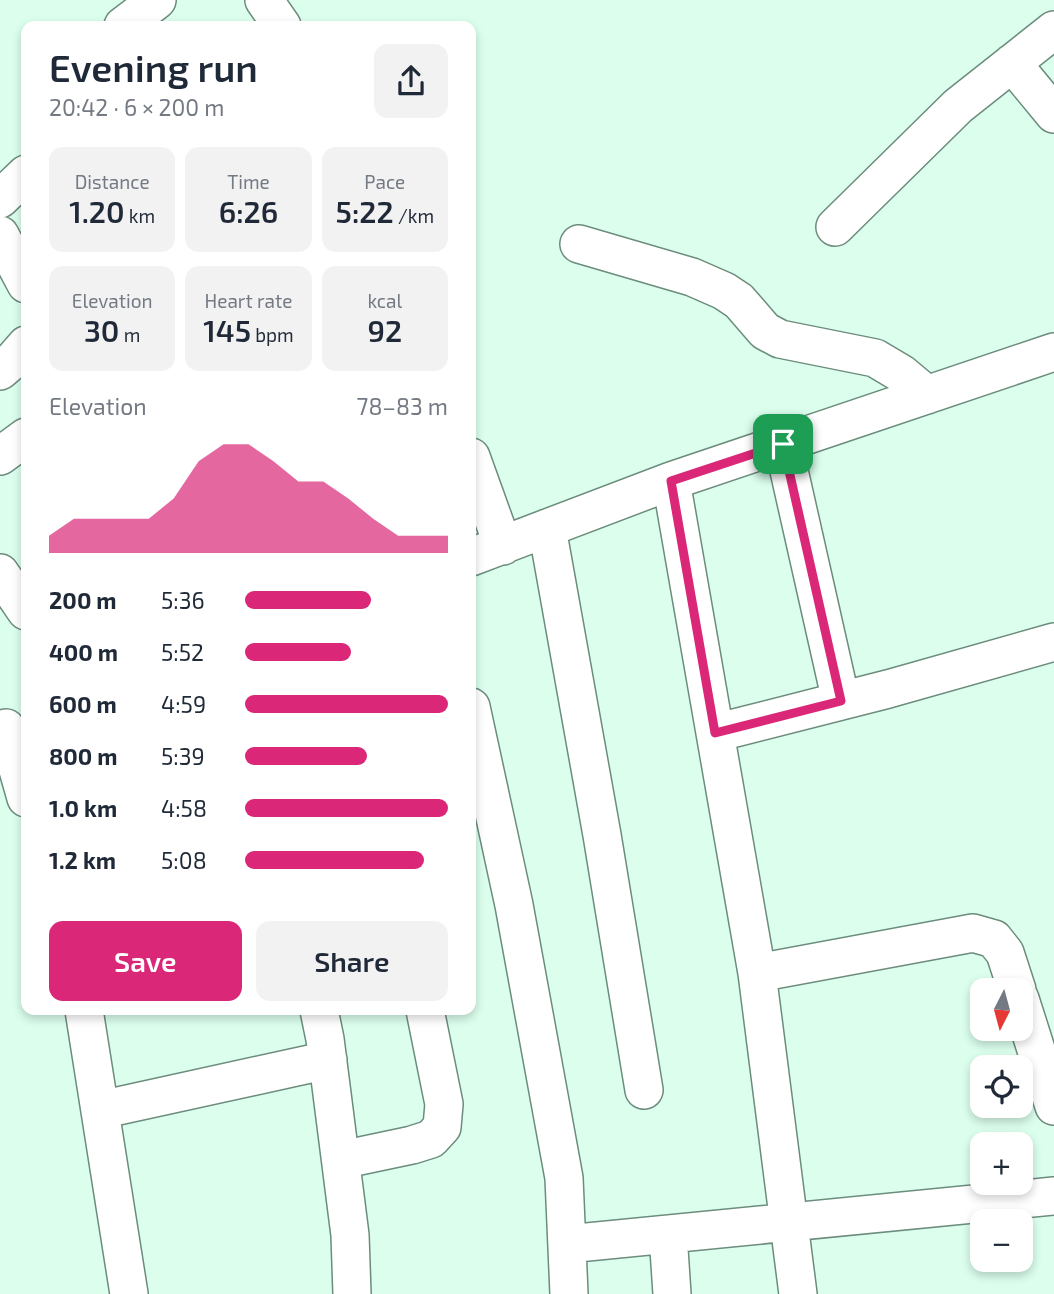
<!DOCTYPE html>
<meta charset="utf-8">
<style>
:root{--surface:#fff;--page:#f2f2f3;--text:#1f2937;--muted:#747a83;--accent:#db2777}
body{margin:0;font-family:"Exo 2",sans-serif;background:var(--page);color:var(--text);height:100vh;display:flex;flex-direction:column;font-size:26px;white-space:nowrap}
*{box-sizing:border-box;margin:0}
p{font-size:23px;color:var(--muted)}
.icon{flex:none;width:38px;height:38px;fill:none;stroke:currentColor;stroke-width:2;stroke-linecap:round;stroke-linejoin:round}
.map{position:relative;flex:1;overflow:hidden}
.side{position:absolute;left:21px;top:21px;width:455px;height:994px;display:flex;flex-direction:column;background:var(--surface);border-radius:14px;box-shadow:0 4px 10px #0003}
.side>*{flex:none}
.needle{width:46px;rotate:186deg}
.fabs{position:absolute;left:970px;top:978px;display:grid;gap:14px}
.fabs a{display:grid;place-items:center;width:63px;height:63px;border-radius:14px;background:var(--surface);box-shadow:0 4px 10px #0003;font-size:35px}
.pin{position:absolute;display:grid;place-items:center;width:60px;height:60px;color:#fff;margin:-30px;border-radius:14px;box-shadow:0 4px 10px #0006}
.round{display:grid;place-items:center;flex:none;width:74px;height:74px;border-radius:14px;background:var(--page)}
.overview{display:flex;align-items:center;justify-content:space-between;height:119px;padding:0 28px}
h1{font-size:38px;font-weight:600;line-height:52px}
.figures{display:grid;grid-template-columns:repeat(3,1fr);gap:10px;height:119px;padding:7px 28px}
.figures div{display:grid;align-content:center;border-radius:14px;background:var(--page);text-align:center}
.figures b{font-size:30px;font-weight:600}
.figures small{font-size:19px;font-weight:400}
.figures p{font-size:19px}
.chart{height:196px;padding:14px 28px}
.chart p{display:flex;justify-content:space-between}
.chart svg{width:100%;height:126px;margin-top:7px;fill:var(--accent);opacity:.7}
.primary-button{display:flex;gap:14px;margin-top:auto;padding:14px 28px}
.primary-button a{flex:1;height:80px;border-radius:14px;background:var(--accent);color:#fff;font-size:28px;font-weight:600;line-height:80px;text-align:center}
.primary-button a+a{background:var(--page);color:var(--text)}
ul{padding:0 28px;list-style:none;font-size:23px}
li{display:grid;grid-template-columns:112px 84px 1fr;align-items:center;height:52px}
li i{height:18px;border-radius:9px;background:var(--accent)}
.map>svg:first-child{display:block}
</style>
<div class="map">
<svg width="1054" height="1294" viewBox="0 0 1054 1294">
<rect width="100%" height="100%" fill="#dbfeed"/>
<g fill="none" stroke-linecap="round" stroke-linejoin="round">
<defs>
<path id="minor" d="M 264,0 L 282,26
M 123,26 L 157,0
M 1012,63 L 1054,114
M 0,199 L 26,174
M 835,227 L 958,106 L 1054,30
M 0,235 L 26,284
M 579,244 L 692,277 L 724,291 L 739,301 L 765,331 L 780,339 L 875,358 L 902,374 L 927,395
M 0,371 L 13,360 L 26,345
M 783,444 L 841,701
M 0,456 L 26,437
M 471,457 L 503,546
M 671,481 L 757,973 L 798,1294
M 547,528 L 602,835 L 644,1090
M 471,557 L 671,481 L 1054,352
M 0,573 L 26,611
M 471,707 L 514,905 L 564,1178 L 569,1294
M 6,728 L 26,798
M 715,733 L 888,689 L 1054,642
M 757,973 L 973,933 L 994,939 L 1005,953 L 1017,990
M 1020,999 L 1054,1106
M 84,1010 L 129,1294
M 319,1010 L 325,1039 L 350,1235 L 352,1294
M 100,1110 L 328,1060
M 341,1160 L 412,1145 L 431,1139 L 442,1127 L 444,1104 L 425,1010
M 668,1234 L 672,1294
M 567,1244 L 1054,1196"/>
</defs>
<use href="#minor" stroke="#6c8c7d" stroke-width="40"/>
<use href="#minor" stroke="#fff" stroke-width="37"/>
</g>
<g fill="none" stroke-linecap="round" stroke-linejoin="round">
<defs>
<path id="route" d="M 783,444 L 841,701 L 715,733 L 671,481 Z"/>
</defs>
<use href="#route" stroke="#fff" stroke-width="14"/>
<use href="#route" stroke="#db2777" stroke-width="9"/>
</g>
</svg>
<div class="fabs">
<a><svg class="needle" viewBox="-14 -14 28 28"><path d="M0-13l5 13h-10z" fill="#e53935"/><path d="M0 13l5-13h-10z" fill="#747a83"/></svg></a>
<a><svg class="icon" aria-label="locate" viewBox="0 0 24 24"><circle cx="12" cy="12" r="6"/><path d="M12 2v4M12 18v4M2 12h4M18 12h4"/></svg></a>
<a>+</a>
<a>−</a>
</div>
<div class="pin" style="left:783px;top:444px;background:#1e9e55"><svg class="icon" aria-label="arrive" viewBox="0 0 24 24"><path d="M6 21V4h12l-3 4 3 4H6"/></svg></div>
<section class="side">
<div class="overview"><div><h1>Evening run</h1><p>20:42 · 6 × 200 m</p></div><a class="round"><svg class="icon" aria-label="share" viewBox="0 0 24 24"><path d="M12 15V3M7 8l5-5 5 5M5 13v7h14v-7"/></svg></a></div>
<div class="figures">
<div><p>Distance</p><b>1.20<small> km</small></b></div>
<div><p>Time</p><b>6:26</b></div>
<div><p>Pace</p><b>5:22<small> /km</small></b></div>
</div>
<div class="figures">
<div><p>Elevation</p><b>30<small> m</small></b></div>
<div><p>Heart rate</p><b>145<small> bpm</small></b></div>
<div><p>kcal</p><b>92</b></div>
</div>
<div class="chart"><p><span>Elevation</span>78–83 m</p>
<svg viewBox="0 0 160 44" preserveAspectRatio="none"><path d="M0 44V38L10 32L20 32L30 32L40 32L50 25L60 12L70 6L80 6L90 12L100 19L110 19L120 25L130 32L140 38L150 38L160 38V44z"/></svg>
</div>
<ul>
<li><b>200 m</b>5:36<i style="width:62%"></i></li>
<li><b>400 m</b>5:52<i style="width:52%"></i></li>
<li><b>600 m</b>4:59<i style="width:100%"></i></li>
<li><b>800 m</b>5:39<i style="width:60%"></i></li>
<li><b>1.0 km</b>4:58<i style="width:100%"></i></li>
<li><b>1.2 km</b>5:08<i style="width:88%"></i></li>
</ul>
<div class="primary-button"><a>Save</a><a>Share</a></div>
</section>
</div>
